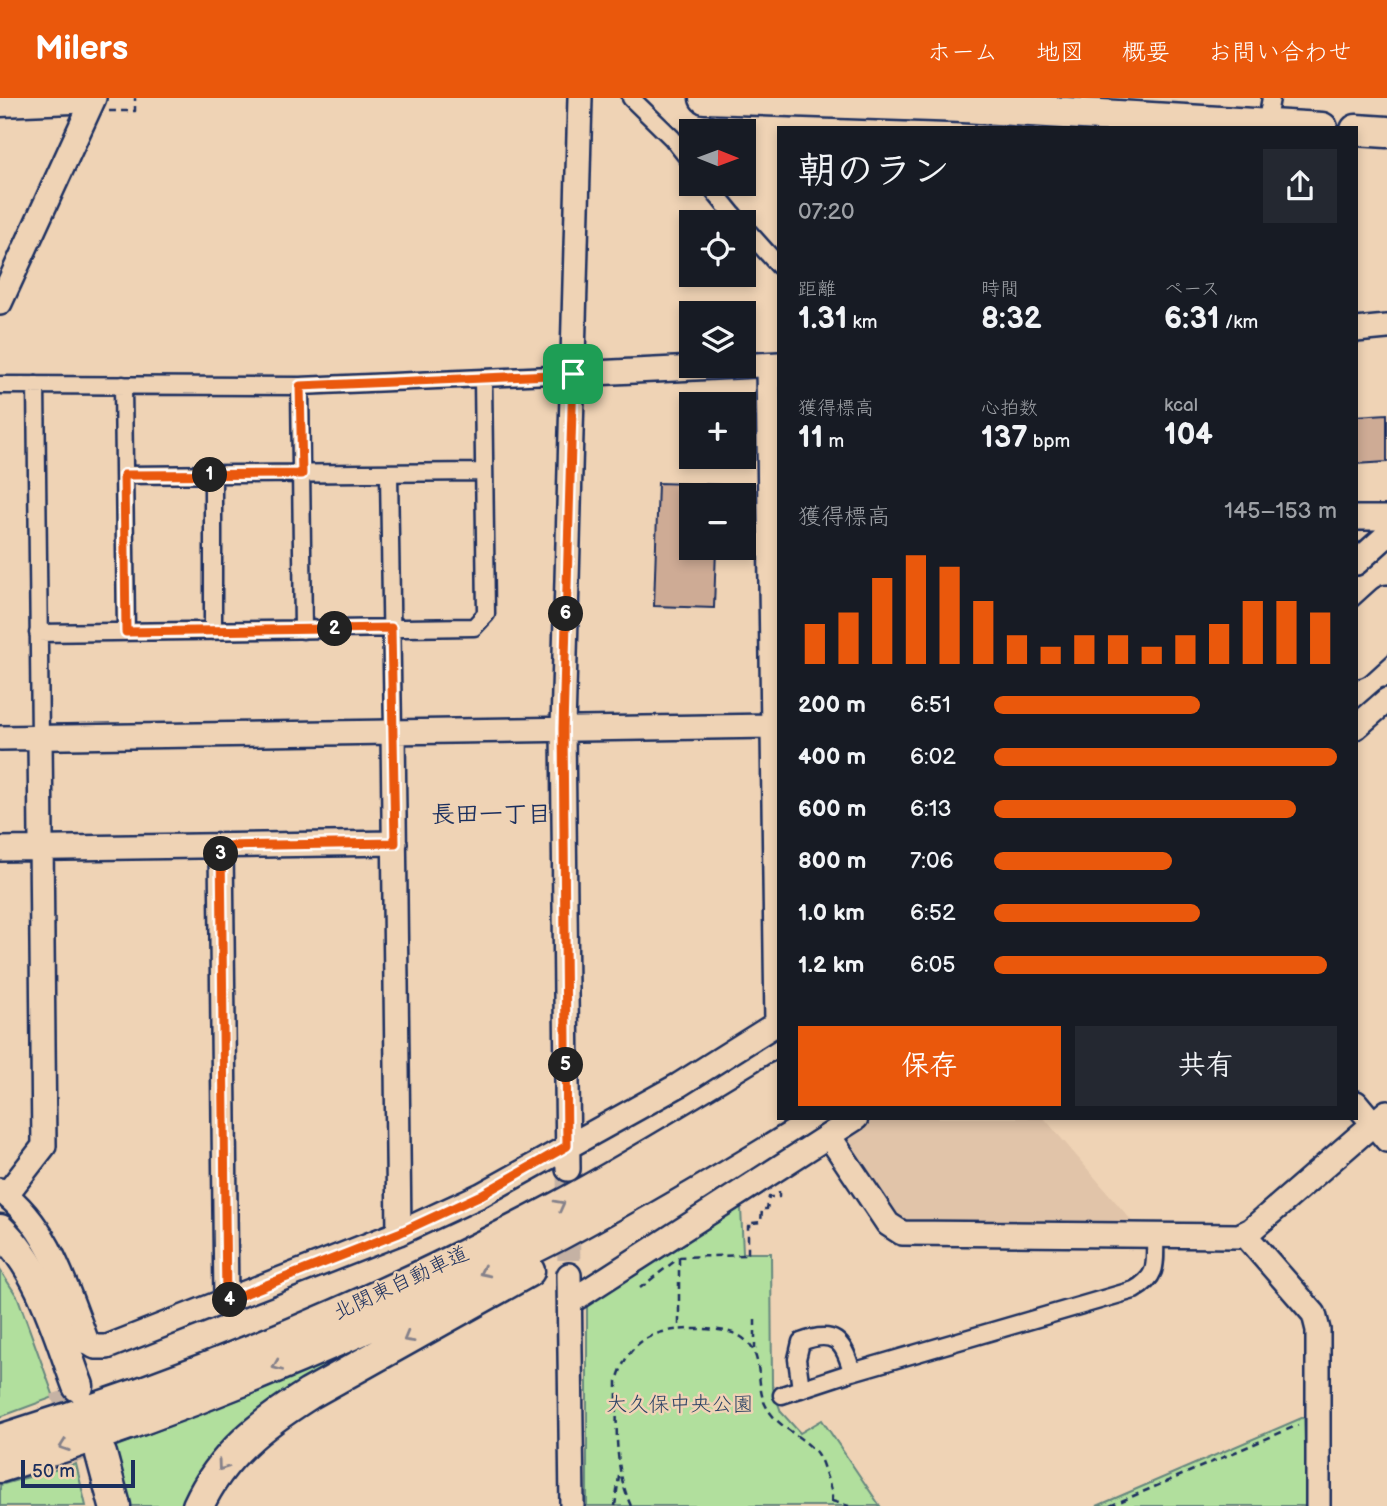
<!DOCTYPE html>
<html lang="ja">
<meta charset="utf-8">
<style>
:root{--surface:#171b24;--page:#242831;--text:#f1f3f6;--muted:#9ea1a6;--accent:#ea580c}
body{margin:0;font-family:"Balsamiq Sans","Klee One",sans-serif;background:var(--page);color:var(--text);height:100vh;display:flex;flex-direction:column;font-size:26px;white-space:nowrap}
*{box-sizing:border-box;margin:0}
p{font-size:23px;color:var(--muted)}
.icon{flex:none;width:38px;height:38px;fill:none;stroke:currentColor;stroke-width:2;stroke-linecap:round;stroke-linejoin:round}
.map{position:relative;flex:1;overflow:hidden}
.panel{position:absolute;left:777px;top:28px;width:581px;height:994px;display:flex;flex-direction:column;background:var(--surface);border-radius:0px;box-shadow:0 4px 10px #0003}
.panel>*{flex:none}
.needle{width:46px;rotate:91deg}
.buttons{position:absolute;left:679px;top:21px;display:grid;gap:14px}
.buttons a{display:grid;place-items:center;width:77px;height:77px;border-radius:0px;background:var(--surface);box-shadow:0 4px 10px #0003;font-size:35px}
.scale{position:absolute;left:21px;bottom:18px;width:114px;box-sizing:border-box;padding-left:7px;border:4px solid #1b2f5e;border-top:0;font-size:19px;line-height:24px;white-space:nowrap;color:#1b2f5e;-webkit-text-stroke:5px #efd3b5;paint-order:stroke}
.pin{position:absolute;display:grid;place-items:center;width:60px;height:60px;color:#fff;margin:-30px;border-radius:14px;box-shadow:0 4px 10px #0006}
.km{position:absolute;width:35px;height:35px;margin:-18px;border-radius:50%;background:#222;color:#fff;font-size:19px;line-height:35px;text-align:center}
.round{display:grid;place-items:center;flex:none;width:74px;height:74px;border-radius:0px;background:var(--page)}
.overview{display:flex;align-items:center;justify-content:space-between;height:119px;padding:0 21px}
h1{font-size:38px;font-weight:600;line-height:52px}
.metrics{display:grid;grid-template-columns:repeat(3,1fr);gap:10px;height:119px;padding:7px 21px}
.metrics div{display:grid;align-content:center}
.metrics b{font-size:30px;font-weight:600}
.metrics small{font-size:19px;font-weight:400}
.metrics p{font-size:19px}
.chart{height:196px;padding:14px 21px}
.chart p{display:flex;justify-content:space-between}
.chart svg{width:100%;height:126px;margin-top:7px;stroke:var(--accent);stroke-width:6}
.action{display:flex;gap:14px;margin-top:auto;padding:14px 21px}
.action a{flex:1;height:80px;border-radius:0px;background:var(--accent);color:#fff;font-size:28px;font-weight:600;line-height:80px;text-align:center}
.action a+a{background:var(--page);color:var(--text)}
ul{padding:0 21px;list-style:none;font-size:23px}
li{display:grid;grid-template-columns:112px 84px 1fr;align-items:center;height:52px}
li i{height:18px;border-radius:9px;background:var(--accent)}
header{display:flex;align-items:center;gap:42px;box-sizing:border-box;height:98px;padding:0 35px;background:var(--accent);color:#fff}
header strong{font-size:33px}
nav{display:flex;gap:38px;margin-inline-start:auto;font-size:24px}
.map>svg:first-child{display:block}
</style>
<header>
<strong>Milers</strong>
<nav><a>ホーム</a><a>地図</a><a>概要</a><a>お問い合わせ</a></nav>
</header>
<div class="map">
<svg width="1387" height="1408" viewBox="0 0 1387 1408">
<rect width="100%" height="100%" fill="#efd3b5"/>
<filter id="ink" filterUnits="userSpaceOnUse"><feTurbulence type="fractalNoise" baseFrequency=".0143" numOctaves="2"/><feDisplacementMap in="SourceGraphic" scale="14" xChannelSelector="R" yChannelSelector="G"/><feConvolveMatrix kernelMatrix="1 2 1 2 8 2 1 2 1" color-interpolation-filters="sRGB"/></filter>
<g filter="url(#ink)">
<path fill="#e1c4a9" d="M 876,1020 L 1044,1020 L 1137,1129 L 907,1127 L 899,1123 L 848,1051 L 849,1039 Z"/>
<path fill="#b1df9d" stroke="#66877e" stroke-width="2" d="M 741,1109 L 743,1155 L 771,1155 L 772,1287 L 781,1314 L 800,1335 L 822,1322 L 880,1408 L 587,1408 L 587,1205 Z
M 0,1172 L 18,1200 L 54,1299 L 0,1319 Z
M 404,1229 L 326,1281 L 188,1408 L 126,1408 L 109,1351 L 255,1295 Z
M 1304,1319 L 1307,1408 L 1097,1408 Z
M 76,1366 L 86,1408 L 0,1408 L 0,1387 Z"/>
<path fill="#ceab95" stroke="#1b2f5e" stroke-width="2" d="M 1387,316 L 1387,364 L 1356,366 L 1356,318 Z
M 658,385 L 721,387 L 721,397 L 691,397 L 691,450 L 716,450 L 714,510 L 654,508 Z"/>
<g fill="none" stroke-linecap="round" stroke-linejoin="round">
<path stroke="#c5b2a4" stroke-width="23" stroke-dasharray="23 11" stroke-linecap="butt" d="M 568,1071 L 569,1177"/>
<path stroke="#c5b2a4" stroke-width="30" stroke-dasharray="30 15" stroke-linecap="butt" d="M 65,1292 L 88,1361"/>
<defs>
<path id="street" d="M 631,0 L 672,40 L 691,64
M 1266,27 L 1271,0
M 708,86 L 739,124
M 744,129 L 779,168
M 0,287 L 300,288 L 573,276
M 36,287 L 40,640
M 123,287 L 126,533
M 300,288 L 303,532
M 389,375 L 393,634
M 124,377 L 484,374
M 213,377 L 213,533
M 38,535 L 474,529 L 486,516 L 483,280
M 801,1291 L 797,1261 L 801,1244 C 834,1231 844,1243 852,1274
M 782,1297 L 852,1274 L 1134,1192 C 1159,1178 1155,1165 1155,1138"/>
<path id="secondary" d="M 0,205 L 94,0
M 1356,232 L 1387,229
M 768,267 L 777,925
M 573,276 L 779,266
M 1356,420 L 1387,420
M 1356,465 L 1387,437
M 1356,629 L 1387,602
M 393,634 L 399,1135
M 0,640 L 779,628
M 221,748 L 226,1203
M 0,751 L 395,745
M 1356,1005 L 1387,1042
M 829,1038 L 888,1126 L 902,1135 L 1239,1138 L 1251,1132 L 1387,1014
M 568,1071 L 563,631 L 580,0
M 0,1092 C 50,1129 66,1190 87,1244 L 95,1249 L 107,1249 L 399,1135 L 481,1097 L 679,987 L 779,924
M 6,1097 L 44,1048 L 40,640
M 1245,1137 L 1314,1216 L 1318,1232 L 1318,1408
M 569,1177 L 572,1408
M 570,1204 L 856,1020"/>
<path id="highway" d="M 705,0 L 963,9 L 1322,30
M 0,3 L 72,0
M 1356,32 L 1387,34
M 1356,531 L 1387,503
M 1356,564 L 1387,536
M 0,1132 C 42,1172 58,1235 78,1288
M 0,1342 C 193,1282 382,1203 560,1108 C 634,1068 707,1023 779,979
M 101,1356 L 115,1408
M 0,1369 C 162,1319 320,1255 473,1179 C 504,1164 537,1149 568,1132 C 640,1093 709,1052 779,1009
M 198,1408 C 221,1357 263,1325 309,1296 L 529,1173"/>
</defs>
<use href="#street" stroke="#1b2f5e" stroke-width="21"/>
<use href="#secondary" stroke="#1b2f5e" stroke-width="28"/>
<use href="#highway" stroke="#1b2f5e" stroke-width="35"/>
<path stroke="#1b2f5e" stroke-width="2.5" stroke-dasharray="7 5" stroke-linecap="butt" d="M 109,13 L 135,13 L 135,0
M 679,1160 L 679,1230
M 640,1190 L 680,1159 L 748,1157 L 748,1128 L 753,1128 L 752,1125 L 761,1124 L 762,1111 L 767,1111 L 769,1099 L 779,1099 L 779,1093
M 755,1221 L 755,1251
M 832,1403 L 849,1408
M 615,1408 L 619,1378
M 631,1408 C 613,1368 617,1326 617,1283 C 630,1236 660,1230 704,1231 C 720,1232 737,1232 748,1245 C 763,1260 756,1287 765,1306 C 776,1329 798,1335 815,1353 C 822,1361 824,1373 828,1382 C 831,1392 834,1399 830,1408
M 1110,1408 L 1298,1327"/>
<use href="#street" stroke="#efd3b5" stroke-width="16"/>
<use href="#secondary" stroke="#efd3b5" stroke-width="23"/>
<use href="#highway" stroke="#efd3b5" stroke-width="30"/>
</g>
<defs><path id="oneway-chevron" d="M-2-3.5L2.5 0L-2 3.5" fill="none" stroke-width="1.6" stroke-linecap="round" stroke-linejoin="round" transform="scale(1.75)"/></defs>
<g stroke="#85818a">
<use href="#oneway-chevron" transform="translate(560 1107) rotate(-28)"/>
<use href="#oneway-chevron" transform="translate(484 1174) rotate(154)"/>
<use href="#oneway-chevron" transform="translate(408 1240) rotate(150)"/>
<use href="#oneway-chevron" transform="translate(277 1268) rotate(157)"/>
<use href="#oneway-chevron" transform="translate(64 1348) rotate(161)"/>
<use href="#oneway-chevron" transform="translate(222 1368) rotate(126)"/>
</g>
</g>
<g fill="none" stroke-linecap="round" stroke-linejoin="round" filter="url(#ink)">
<defs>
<path id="route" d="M 573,276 L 563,631 L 567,1048 L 481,1097 L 399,1135 L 226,1203 L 221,748 L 395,745 L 391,530 L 126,534 L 124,377 L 302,376 L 300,288 Z"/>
</defs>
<use href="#route" stroke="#fff" stroke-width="14"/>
<use href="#route" stroke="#ea580c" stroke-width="9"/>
</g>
<g text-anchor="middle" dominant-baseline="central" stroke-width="5" stroke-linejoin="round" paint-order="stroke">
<g font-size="21" fill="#1b2f5e" stroke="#efd3b5">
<text transform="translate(401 1185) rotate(-25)">北関東自動車道</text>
</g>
<g font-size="21" fill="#2a4164" stroke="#efd3b5">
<text x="680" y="1306">大久保中央公園</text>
</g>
<g font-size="24" font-weight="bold" fill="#1b2f5e" stroke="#efd3b5">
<text x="491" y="716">長田一丁目</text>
</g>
</g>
</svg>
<div class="buttons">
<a><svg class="needle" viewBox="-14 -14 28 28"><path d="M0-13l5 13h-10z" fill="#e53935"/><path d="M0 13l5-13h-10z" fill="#9ea1a6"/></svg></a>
<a><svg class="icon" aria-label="locate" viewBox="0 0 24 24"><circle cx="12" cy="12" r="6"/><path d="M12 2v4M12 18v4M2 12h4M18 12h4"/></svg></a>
<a><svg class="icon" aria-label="layers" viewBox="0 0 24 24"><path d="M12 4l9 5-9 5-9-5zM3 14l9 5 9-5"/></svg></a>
<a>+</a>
<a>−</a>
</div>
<div class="scale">50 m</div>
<div class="pin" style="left:573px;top:276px;background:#1e9e55"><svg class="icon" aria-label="arrive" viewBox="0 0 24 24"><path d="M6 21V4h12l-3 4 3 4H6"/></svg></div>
<b class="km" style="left:210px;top:377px">1</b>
<b class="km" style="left:335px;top:531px">2</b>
<b class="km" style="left:221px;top:756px">3</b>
<b class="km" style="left:230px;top:1202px">4</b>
<b class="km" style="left:566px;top:967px">5</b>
<b class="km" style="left:566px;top:516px">6</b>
<section class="panel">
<div class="overview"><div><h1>朝のラン</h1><p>07:20</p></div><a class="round"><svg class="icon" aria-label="share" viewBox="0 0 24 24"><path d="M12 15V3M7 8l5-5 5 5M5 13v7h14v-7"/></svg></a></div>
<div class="metrics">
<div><p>距離</p><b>1.31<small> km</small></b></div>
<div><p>時間</p><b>8:32</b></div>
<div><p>ペース</p><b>6:31<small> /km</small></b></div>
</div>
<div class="metrics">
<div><p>獲得標高</p><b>11<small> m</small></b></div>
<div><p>心拍数</p><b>137<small> bpm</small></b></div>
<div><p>kcal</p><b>104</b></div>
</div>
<div class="chart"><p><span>獲得標高</span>145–153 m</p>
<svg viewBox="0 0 160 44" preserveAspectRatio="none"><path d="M5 44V30M15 44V26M25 44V14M35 44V6M45 44V10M55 44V22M65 44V34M75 44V38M85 44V34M95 44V34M105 44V38M115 44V34M125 44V30M135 44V22M145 44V22M155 44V26"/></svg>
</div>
<ul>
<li><b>200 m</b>6:51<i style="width:60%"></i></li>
<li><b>400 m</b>6:02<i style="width:100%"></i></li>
<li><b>600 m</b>6:13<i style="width:88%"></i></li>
<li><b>800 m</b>7:06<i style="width:52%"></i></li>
<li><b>1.0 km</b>6:52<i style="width:60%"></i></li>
<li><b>1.2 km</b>6:05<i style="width:97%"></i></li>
</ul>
<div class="action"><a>保存</a><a>共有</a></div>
</section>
</div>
